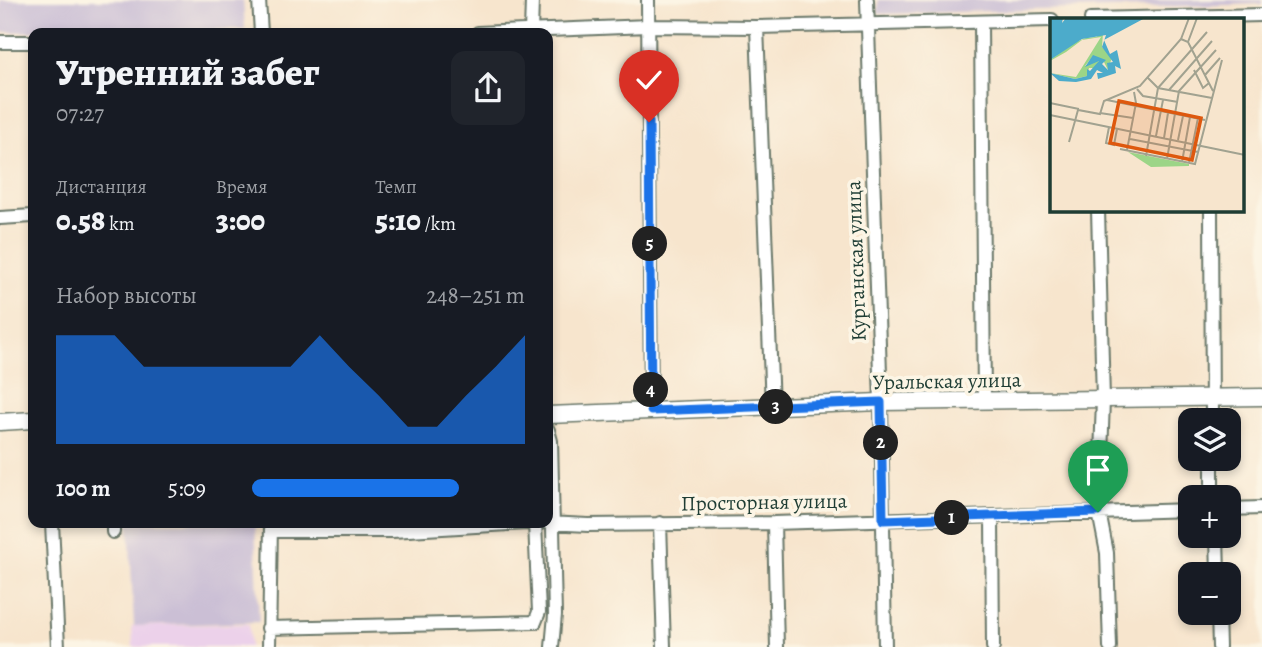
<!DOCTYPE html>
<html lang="ru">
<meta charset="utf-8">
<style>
:root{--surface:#171b24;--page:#20242c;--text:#f1f3f6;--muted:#9ea1a6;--accent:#1a73e8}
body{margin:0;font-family:Alegreya,serif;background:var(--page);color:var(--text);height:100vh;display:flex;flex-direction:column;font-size:26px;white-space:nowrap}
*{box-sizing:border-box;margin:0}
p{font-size:23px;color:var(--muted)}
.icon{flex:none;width:38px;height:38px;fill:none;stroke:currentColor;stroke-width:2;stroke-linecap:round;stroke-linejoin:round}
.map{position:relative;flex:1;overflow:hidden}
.panel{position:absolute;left:28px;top:28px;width:525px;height:500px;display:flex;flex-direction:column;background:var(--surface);border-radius:14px;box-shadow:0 4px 10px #0003}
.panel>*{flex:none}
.tools{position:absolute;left:1178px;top:408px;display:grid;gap:14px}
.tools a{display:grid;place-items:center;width:63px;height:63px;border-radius:14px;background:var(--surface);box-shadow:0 4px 10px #0003;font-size:35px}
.pin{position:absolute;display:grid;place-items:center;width:60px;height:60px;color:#fff;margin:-72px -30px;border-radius:50% 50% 50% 0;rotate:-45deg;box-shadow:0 0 7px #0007}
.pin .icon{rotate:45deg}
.km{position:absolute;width:35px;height:35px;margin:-18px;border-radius:50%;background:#222;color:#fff;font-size:19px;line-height:35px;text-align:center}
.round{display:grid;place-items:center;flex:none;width:74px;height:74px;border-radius:14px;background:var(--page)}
.overview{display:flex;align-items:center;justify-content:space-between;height:119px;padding:0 28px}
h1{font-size:38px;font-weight:800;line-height:52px}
.stats{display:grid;grid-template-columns:repeat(3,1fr);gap:10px;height:119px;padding:7px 28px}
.stats div{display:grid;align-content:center}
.stats b{font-size:30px;font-weight:800}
.stats small{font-size:19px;font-weight:400}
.stats p{font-size:19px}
.chart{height:196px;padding:14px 28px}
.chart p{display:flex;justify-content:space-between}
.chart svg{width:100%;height:126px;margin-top:7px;fill:var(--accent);opacity:.7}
ul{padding:0 28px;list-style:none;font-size:23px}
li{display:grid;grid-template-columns:112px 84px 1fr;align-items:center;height:52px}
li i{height:18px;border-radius:9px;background:var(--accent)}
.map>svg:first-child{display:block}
</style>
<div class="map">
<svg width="1262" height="647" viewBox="0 0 1262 647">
<rect width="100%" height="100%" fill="#fcf5e5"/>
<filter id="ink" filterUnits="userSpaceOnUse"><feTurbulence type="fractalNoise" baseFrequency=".0143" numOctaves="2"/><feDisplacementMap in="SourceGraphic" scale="14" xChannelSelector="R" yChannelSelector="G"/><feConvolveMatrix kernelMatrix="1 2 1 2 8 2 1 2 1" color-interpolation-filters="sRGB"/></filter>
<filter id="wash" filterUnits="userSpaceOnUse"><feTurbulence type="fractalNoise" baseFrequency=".00686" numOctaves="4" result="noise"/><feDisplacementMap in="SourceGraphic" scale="28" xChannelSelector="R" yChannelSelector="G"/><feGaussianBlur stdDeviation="1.57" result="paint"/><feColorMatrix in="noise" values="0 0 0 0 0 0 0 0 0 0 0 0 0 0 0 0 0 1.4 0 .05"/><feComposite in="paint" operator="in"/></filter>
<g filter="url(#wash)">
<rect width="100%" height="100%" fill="#f7e5cd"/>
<path fill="#ecd1ea" d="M 249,624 L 250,647 L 133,647 L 132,626 Z"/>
<path fill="#cbbfd5" d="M 0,0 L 243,0 L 245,29 L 0,32 Z
M 878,0 L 1262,0 L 1262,4 L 878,14 Z
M 129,523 L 255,523 L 259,622 L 134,626 Z"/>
</g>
<g filter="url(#ink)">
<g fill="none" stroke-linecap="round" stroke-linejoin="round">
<defs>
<path id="minor" d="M 259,0 L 261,33
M 648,0 L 651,411
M 867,0 L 881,402 L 885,647
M 1091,19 L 1262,15
M 981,22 L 984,401
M 757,27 L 772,407
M 478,33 L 648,26 L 757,27 L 1052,20
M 531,33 L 532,0
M 0,42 L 33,42
M 1098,210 L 1103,400 L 1099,512 L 1107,553 L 1110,647
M 1211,210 L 1212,420
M 0,218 L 33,216
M 548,430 L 551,441 L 555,615 L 552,647
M 1212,497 L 1212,458
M 1228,509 L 1262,508
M 992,517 L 993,647
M 52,523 L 58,647
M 113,523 L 113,532
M 548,523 L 588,525 L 774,523 L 1190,510
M 660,523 L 664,647
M 774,523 L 777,647
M 272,531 L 392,531 L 527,523
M 1217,536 L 1218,574
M 1218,612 L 1219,647
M 268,628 L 535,622 L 539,612 L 535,523
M 269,647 L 271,524"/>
<path id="major" d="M 548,415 L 881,402 L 1262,397
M 0,422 L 33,420"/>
</defs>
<use href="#minor" stroke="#6b786a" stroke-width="16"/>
<use href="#major" stroke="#6b786a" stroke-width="19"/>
<use href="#minor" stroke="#fff" stroke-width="12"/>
<use href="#major" stroke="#fff" stroke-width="16"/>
</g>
</g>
<g fill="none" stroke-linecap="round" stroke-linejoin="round" filter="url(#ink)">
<defs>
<path id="route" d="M 649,122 L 651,411 L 881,402 L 883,520 L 1098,512"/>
</defs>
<use href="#route" stroke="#fff" stroke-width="14"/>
<use href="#route" stroke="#1a73e8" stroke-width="9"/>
</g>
<g text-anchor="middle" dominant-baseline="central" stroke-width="7" stroke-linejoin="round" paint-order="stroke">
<g font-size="21" fill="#1f3d34" stroke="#fcf5e5">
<text transform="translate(856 261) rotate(-92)">Курганская улица</text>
<text transform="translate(947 381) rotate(-1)">Уральская улица</text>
<text transform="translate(764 502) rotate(-1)">Просторная улица</text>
</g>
</g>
<g transform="translate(1050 18)">
<rect width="194" height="194" fill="#f7e5cd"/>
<path d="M 53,15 L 52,29 L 62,39 L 58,52 L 53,42 L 43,38 L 35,48 L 49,42 L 48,50 L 39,50 L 37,58 L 25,61 L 0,55 L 26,59 L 51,19 L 32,22 L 16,34 L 0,43 L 0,42 L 26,24 L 36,20 L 46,19 Z" fill="#9cd587"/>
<path d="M 78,134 L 139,146 L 139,148 L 101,149 Z" fill="#9cd587"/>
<path d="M 0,0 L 13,0 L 12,5 L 16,0 L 95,0 L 54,22 L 60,36 L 67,32 L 71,51 L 65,48 L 66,55 L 48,61 L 47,55 L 53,55 L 47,52 L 41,61 L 26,64 L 9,63 L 0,55 L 25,61 L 37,58 L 37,51 L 40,53 L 49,43 L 35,49 L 43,37 L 56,42 L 52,46 L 58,52 L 57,45 L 63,44 L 52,29 L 56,17 L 32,21 L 0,42 Z" fill="#4cabcb"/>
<path fill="none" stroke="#a1a290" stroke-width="2" d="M 131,21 L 138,24 L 163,73M 138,24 L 147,0M 144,52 L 153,70 L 159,65M 155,57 L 170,40M 98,60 L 108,70 L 162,80M 87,71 L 93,78 L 128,84M 119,72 L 162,23M 57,82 L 155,102M 0,85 L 29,91M 50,95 L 83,100M 0,97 L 195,137M 25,103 L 28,92 L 50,96 L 54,83 L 90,68 L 131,21 L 139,0M 59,109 L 56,125 L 64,127 L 67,111M 106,118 L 113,82M 114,120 L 118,95M 80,121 L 148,134M 128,122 L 133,98M 19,124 L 25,103M 70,131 L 145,146 L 172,42M 77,132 L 86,85 L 84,74M 96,138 L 108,70 L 157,14M 117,141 L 129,73 L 166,32M 132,144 L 140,99M 139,145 L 148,100"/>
<path fill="#de580e" fill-opacity="0.15" stroke="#de580e" stroke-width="3.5" d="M 69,83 L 151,100 L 142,142 L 60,125 Z"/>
<rect width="194" height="194" fill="none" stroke="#1f3d34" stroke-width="3.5"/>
</g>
</svg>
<div class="tools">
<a><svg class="icon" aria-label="layers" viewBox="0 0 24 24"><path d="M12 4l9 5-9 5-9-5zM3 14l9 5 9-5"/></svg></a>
<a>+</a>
<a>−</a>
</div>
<div class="pin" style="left:1098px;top:512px;background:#1e9e55"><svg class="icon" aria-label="arrive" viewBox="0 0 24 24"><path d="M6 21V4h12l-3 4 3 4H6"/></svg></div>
<div class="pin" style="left:649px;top:122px;background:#d93025"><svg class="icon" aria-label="check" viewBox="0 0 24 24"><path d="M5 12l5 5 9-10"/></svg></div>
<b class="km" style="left:952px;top:518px">1</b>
<b class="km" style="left:881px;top:443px">2</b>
<b class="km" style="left:776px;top:407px">3</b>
<b class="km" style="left:651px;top:390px">4</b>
<b class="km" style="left:650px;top:244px">5</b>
<section class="panel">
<div class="overview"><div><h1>Утренний забег</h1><p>07:27</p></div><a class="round"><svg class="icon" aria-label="share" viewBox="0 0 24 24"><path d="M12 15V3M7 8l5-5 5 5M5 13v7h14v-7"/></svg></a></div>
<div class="stats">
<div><p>Дистанция</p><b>0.58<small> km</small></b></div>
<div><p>Время</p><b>3:00</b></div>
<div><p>Темп</p><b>5:10<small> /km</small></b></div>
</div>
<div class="chart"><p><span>Набор высоты</span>248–251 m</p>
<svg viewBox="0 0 160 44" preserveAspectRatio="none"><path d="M0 44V6L10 6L20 6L30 17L40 17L50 17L60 17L70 17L80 17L90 6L100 17L110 27L120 38L130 38L140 27L150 17L160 6V44z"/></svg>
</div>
<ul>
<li><b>100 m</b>5:09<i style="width:76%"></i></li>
</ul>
</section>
</div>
